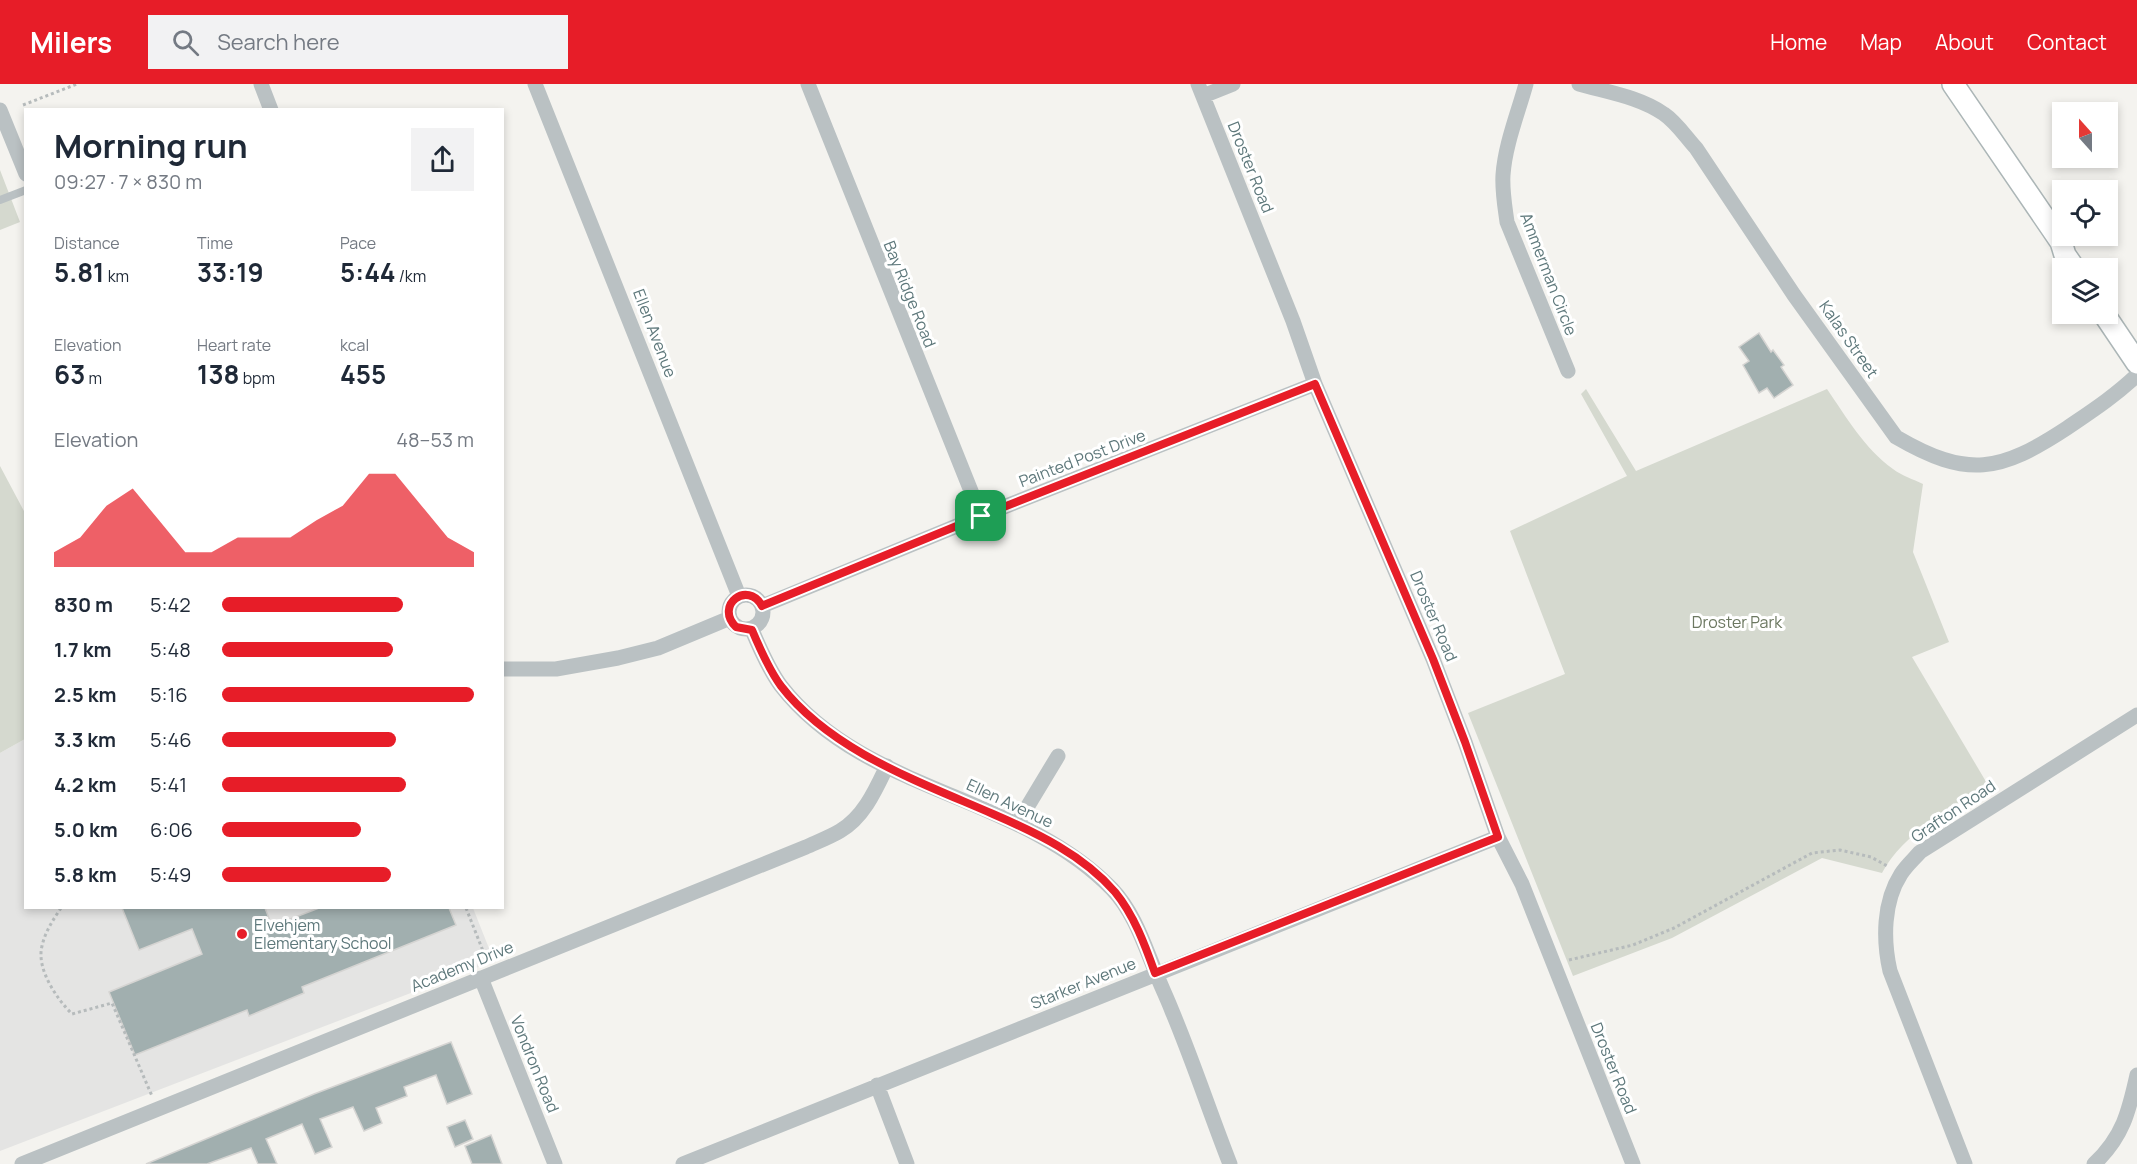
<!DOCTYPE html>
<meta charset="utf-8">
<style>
:root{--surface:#fff;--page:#f2f2f3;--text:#1f2937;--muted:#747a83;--accent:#e71d28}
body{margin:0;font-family:Manrope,sans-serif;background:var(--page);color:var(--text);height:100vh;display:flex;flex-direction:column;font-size:22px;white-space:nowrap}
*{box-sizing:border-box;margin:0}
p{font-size:20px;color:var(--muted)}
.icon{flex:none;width:33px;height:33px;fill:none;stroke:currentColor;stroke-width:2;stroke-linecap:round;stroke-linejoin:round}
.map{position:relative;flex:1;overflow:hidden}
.side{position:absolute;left:24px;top:24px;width:480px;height:801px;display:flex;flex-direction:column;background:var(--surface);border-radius:0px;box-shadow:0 3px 9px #0003}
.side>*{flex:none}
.needle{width:39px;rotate:339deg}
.tools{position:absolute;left:2052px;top:18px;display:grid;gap:12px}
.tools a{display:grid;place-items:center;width:66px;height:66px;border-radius:0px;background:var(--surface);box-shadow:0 3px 9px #0003;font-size:30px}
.pin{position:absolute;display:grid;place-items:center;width:51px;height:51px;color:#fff;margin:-26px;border-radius:12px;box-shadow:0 3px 9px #0006}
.round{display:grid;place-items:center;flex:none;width:63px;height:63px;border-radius:0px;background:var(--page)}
.overview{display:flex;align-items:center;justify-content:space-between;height:102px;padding:0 30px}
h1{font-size:33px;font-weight:700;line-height:45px}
.figures{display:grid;grid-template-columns:repeat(3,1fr);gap:9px;height:102px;padding:6px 30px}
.figures div{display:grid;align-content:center}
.figures b{font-size:26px;font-weight:700}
.figures small{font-size:16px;font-weight:400}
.figures p{font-size:16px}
.chart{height:168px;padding:12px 30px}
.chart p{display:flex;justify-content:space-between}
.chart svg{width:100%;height:108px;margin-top:6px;fill:var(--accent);opacity:.7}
ul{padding:0 30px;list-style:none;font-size:20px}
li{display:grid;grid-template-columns:96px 72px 1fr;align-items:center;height:45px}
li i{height:15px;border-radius:8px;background:var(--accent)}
header{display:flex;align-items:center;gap:36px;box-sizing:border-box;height:84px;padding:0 30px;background:var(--accent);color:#fff}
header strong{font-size:28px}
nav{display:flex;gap:33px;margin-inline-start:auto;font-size:21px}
.search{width:420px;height:54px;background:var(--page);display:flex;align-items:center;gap:15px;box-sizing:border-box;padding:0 21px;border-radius:0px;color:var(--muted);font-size:22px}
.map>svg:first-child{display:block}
</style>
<header>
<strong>Milers</strong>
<div class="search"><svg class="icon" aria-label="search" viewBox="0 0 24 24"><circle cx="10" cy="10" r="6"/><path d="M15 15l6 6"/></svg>Search here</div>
<nav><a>Home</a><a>Map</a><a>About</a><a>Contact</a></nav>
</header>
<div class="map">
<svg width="2137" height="1080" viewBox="0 0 2137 1080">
<rect width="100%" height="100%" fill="#f4f3ef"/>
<path fill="#e4e4e3" d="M 25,655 L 26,824 L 473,824 L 494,877 L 0,1067 L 0,669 Z"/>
<path fill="#d5d9cf" d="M 0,86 L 20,138 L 0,146 Z
M 1586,305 L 1636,387 L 1827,305 C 1847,334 1864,364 1893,385 C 1902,392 1913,395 1923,400 L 1913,468 L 1949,558 L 1912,573 L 1988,701 C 1950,726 1904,748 1882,789 L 1822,774 L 1672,854 L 1573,892 L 1468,629 L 1565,590 L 1510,447 L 1627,392 L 1581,310 Z
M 0,382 L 25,429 L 25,655 L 0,669 Z"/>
<path fill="#a1afaf" stroke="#d5d4d2" stroke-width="1.5" d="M 1759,249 L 1771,268 L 1773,266 L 1784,281 L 1781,283 L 1793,301 L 1774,314 L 1767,304 L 1759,309 L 1743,281 L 1749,277 L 1739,263 Z
M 122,824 L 265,824 L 272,842 L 319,824 L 449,824 L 456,841 L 302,903 L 304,909 L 249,932 L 247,926 L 135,971 L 109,908 L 202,870 L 192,845 L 139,866 Z
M 451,958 L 472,1010 L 447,1020 L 436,991 L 404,1003 L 407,1012 L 376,1024 L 382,1039 L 364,1047 L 353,1023 L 320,1035 L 332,1063 L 315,1070 L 302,1040 L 266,1055 L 277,1080 L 258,1080 L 251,1064 L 207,1080 L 146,1080 L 314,1010 Z
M 465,1036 L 473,1055 L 455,1063 L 447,1043 Z
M 491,1051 L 502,1080 L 472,1080 L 465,1062 Z"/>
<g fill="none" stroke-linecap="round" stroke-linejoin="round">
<defs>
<path id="secondary" d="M 1953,0 L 2061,158 L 2065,171 L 2074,184
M 2104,230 L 2137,279"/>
</defs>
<use href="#secondary" stroke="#acb6b7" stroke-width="24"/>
<path stroke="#b6bbbc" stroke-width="3" stroke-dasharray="3 3" stroke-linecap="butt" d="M 23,21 L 77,0
M 61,824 C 53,836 45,848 42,862 C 36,885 57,915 72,930 L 112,919 L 152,1012
M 466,824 L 485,872
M 1569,876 L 1633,861 L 1674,844 L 1812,769 L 1840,766 L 1871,773 L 1889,783"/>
<path stroke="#bac1c3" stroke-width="8" d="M 0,116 L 26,106"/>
<path stroke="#bac1c3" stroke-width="15" d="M 261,0 L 271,26
M 535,0 L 739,512
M 808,0 L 981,432
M 1198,0 L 1293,237 L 1315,300 L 1433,575 L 1465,658 L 1498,753 L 1522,800 L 1633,1080
M 1526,0 C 1518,29 1505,61 1503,91 C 1502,107 1505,123 1507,138 L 1568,287
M 1579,0 C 1607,8 1640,13 1664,30 C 1676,38 1686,53 1696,64 L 1794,211 L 1896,353 C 1968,395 2000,388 2067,344 C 2092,327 2115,312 2137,291
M 1203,12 L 1233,0
M 0,26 L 26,90
M729 528a17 17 0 1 1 34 0a17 17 0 1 1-34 0Z
M 762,522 L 981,432 L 1315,300
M 752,546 C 760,565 769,586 781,602 C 864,709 1020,710 1112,805 C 1134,828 1144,860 1156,889 C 1161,902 1167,914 1172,927 C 1193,977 1210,1029 1230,1080
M 502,585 L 556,585 L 618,574 L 658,564 L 730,534
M 1017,740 L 1058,672
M 481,894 L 555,1080
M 877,1001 L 907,1080
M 22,1080 L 806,763 C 817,758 830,753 840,747 C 864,733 876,705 887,682
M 683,1080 L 1498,753
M 1965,1080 L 1890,887 C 1883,856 1883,818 1901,790 C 1906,782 1914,775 1920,768 L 2137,631
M 2094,1080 C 2123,1053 2129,1027 2137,991"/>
<use href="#secondary" stroke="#fff" stroke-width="21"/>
</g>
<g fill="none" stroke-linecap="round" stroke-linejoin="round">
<defs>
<path id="route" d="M 1315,300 L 1433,575 L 1465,658 L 1498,753 L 1155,889 C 1145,861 1134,831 1115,808 C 1083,771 1037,749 993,730 C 920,698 831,667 781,602 C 769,586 760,565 752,546 L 736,543 C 714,521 748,496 762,522 L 764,521 L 981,432 Z"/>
</defs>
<use href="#route" stroke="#fff" stroke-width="12"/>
<use href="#route" stroke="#e71d28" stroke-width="8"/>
</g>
<circle fill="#e71d28" stroke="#fff" stroke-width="2" cx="242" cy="850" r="6"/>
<g text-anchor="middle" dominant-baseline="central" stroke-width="6" stroke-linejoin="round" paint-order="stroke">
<g font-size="16" fill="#5e787b" stroke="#fff">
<text transform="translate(1251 83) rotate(68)">Droster Road</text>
<text transform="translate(1549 190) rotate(69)">Ammerman Circle</text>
<text transform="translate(910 210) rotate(68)">Bay Ridge Road</text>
<text transform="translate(655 249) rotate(69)">Ellen Avenue</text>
<text transform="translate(1849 255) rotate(55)">Kalas Street</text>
<text transform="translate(1082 374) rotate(-21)">Painted Post Drive</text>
<text transform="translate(1434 532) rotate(67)">Droster Road</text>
<text transform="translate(1010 719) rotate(25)">Ellen Avenue</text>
<text transform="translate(1953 727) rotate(-34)">Grafton Road</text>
<text transform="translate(462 882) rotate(-22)">Academy Drive</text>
<text transform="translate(1083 899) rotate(-22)">Starker Avenue</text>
<text transform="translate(535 980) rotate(68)">Vondron Road</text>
<text transform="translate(1614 984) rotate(68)">Droster Road</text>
</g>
<g font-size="16" fill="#6c7861" stroke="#fff">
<text x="1737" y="538">Droster Park</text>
</g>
<g font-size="16" fill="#5e787b" stroke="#fff" text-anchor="start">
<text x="254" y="841">Elvehjem<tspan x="254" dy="18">Elementary School</tspan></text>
</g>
</g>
</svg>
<div class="tools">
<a><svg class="needle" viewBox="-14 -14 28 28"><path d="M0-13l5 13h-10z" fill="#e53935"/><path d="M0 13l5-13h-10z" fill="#747a83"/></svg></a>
<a><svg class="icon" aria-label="locate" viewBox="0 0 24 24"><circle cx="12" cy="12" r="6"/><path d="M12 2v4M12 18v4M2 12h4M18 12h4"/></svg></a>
<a><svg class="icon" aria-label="layers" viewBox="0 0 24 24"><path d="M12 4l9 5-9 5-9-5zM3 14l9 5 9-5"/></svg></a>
</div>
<div class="pin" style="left:981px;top:432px;background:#1e9e55"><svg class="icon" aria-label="arrive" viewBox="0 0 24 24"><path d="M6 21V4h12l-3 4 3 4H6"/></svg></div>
<section class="side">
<div class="overview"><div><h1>Morning run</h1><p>09:27 · 7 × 830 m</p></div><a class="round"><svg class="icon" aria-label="share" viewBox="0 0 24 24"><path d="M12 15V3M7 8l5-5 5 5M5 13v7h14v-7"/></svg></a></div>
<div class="figures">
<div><p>Distance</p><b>5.81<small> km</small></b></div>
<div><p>Time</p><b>33:19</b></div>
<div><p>Pace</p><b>5:44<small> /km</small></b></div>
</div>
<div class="figures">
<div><p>Elevation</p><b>63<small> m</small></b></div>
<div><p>Heart rate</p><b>138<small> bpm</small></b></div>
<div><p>kcal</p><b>455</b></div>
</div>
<div class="chart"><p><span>Elevation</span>48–53 m</p>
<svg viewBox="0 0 160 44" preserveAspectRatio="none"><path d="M0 44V38L10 32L20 19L30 12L40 25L50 38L60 38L70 32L80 32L90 32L100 25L110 19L120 6L130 6L140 19L150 32L160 38V44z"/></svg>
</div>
<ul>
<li><b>830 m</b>5:42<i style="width:72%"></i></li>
<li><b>1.7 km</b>5:48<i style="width:68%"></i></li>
<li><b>2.5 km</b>5:16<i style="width:100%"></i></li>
<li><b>3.3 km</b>5:46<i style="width:69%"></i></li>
<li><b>4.2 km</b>5:41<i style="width:73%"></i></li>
<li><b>5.0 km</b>6:06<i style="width:55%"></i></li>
<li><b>5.8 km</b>5:49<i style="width:67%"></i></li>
</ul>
</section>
</div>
